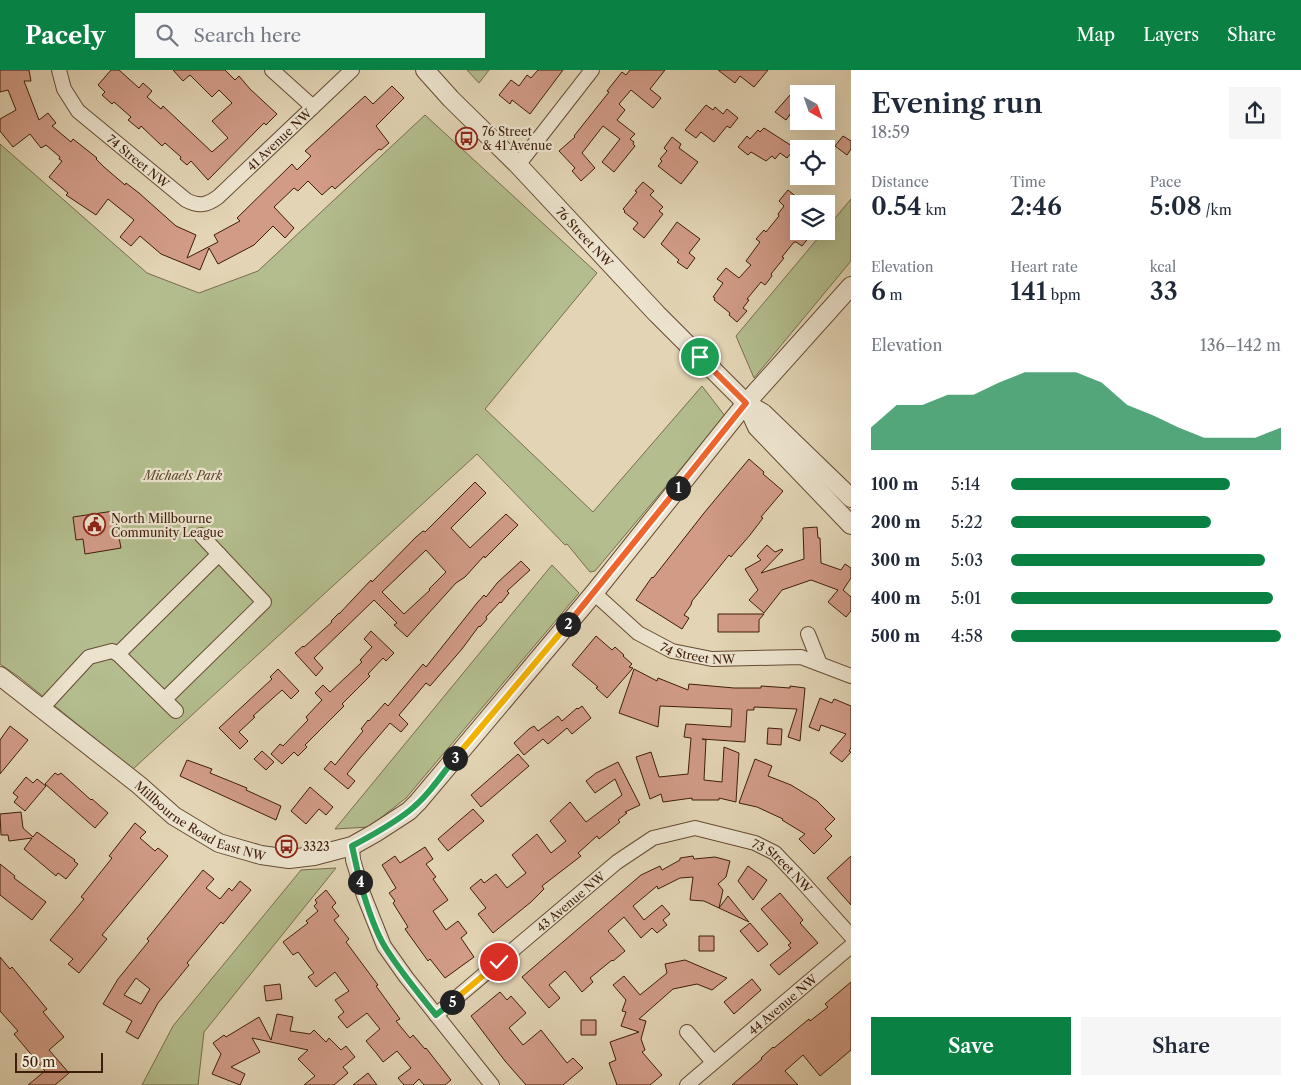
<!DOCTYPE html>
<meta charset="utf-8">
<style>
:root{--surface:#fff;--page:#f6f6f7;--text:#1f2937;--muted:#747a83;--accent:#0b8043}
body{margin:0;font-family:"Libre Caslon Text",serif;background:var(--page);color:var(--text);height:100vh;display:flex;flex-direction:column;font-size:19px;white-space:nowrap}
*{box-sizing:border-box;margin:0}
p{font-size:16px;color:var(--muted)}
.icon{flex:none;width:28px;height:28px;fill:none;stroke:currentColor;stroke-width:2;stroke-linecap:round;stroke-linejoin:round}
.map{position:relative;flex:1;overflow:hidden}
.details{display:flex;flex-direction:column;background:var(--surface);width:450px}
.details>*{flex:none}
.needle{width:32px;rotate:140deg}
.controls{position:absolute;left:790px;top:15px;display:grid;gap:10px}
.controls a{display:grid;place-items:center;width:45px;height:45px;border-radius:0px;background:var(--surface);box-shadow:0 5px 20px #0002;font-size:25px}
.scale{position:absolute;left:15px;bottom:12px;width:88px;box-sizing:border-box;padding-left:5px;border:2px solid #3e1d0a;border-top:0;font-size:14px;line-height:18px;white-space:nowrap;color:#3e1d0a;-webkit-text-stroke:4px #ece3ce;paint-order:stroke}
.pin{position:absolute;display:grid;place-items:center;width:42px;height:42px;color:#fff;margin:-21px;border:2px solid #fff;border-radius:50%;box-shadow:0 1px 5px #0007}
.km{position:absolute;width:25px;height:25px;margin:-12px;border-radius:50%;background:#222;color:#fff;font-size:14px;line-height:25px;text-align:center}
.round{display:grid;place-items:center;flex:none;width:52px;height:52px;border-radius:0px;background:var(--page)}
.summary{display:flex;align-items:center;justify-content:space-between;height:85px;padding:0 20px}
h1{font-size:28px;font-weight:600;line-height:38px}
.figures{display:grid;grid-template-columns:repeat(3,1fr);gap:8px;height:85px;padding:5px 20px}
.figures div{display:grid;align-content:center}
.figures b{font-size:25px;font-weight:600}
.figures small{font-size:14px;font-weight:400}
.figures p{font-size:14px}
.chart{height:140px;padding:10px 20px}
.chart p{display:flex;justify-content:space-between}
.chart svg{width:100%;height:90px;margin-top:5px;fill:var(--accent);opacity:.7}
.button{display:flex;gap:10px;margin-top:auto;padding:10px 20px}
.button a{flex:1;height:58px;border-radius:0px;background:var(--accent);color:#fff;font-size:20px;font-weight:600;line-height:58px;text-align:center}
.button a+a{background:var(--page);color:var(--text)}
ul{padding:0 20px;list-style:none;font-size:16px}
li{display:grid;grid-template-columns:80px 60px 1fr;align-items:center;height:38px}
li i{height:12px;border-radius:6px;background:var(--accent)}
header{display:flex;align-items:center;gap:30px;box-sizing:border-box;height:70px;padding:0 25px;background:var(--accent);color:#fff}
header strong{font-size:24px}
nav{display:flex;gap:28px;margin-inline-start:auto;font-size:18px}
.search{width:350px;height:45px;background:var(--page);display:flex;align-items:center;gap:12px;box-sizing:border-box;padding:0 18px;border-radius:0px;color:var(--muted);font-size:19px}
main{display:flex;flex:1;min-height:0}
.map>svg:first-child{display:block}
</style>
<header>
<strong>Pacely</strong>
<div class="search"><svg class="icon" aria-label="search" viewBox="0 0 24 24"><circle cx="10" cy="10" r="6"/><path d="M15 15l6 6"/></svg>Search here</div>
<nav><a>Map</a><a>Layers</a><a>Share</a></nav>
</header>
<main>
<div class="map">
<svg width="851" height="1015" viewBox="0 0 851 1015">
<rect width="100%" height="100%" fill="#e2d4b4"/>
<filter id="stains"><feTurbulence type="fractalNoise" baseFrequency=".004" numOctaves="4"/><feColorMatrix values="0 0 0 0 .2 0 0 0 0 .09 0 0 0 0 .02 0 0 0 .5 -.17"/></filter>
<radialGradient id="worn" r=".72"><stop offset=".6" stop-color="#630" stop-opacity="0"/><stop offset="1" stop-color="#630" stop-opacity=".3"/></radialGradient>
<path fill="#b3bd8d" stroke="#786d4c" d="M 467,0 L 489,0 L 479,13 Z
M 425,45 L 597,203 L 485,339 L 593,442 L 702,316 L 725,346 L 595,501 L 590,502 L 567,474 L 565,475 L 477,384 L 133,699 L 19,607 L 0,594 L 0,74 L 147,203 L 199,223 L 258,201 Z
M 851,129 L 851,191 L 754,308 L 736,266 L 824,161 L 826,161 L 826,159 Z
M 552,495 L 579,523 L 406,728 L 369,757 L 335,759 Z
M 336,798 L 204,962 L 198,1015 L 142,1015 L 173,956 L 301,800 Z"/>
<path fill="#d19b86" stroke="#3e1d0a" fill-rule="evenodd" d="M 0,0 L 29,0 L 31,11 L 24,11 L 39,50 L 48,43 L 56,53 L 52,56 L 71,72 L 73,69 L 87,80 L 97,88 L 96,89 L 104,97 L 125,115 L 126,113 L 139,123 L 176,156 L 196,165 L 187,188 L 218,172 L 214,165 L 240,151 L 237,148 L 292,94 L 297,100 L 311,86 L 305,81 L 365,26 L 373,34 L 392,16 L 404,28 L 376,56 L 389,73 L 381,80 L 379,79 L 335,119 L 332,116 L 322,125 L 308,111 L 298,121 L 294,118 L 274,137 L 294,158 L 285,168 L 273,156 L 254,175 L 218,194 L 209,178 L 200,200 L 161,184 L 140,166 L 131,176 L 120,167 L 134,150 L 108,129 L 96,145 L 66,125 L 68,123 L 49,107 L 62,91 L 59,89 L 60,87 L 46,75 L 41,78 L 30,64 L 13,77 L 0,61 L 0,49 L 16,40 L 8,20 L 0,22 Z
M 111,0 L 119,0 L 139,18 L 143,13 L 152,21 L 147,27 L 161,39 L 163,36 L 212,82 L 228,68 L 212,51 L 232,33 L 219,20 L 212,27 L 190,5 L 183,11 L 173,0 L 225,0 L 235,10 L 239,6 L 250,19 L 277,44 L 266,55 L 264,53 L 258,59 L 208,110 L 191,91 L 187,95 L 180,89 L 181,87 L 165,73 L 162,76 L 141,56 L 139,59 L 128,50 L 131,47 L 114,32 L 112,34 L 102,25 L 105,22 L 98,15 Z
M 538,0 L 563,0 L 530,44 L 512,30 L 510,34 L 499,25 L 511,10 L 519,16 L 527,5 L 531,8 Z
M 630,0 L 665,0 L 650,19 L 661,28 L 653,38 L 631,20 L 619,34 L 625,40 L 617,50 L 635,64 L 630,69 L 634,72 L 633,74 L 635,76 L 614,102 L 602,92 L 620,69 L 603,56 L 582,83 L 595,98 L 581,111 L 572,101 L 575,98 L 559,81 L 575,67 L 574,66 L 609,22 L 607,21 L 622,2 L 626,5 Z
M 718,0 L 768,0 L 754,17 L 740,6 L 735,13 Z
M 799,15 L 799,49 L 791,43 L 786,50 L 775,42 Z
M 706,35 L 713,40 L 715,37 L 723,44 L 727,39 L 738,48 L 730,58 L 727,56 L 714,72 L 701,62 L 696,68 L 685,60 Z
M 764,58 L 795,78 L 787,88 L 780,83 L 775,89 L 772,86 L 766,91 L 751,82 L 748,85 L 738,77 L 747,66 L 750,69 L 758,60 L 760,62 Z
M 843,66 L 851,71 L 851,79 L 847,85 L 835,76 Z
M 672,67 L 681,74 L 679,78 L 698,92 L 681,114 L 658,96 L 662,91 L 660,89 L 667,81 L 664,78 Z
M 643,112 L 654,121 L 650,125 L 663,137 L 659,141 L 663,144 L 644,168 L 633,159 L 638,153 L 624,142 L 625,141 L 623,139 L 637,122 L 635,121 Z
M 788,120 L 799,129 L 799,161 L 805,161 L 810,166 L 802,176 L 796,172 L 794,172 L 782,187 L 784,188 L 771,204 L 772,206 L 765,215 L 761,212 L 747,229 L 749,230 L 743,238 L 747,241 L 737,252 L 729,245 L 730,243 L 714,230 L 715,228 L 713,227 L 723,213 L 717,209 L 726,198 L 739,208 L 751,195 L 746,191 L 760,172 L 756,169 L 764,160 L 766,162 L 779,146 L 778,144 L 784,136 L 779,131 Z
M 677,152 L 700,169 L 689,183 L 695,188 L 687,199 L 677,192 L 679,190 L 661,174 Z
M 749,389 L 764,402 L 763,404 L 783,421 L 761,447 L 763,448 L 750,465 L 731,487 L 729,485 L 692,531 L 691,535 L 684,545 L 689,548 L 682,559 L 636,530 L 652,507 L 653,508 L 704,443 Z
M 475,412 L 486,423 L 451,458 L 470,478 L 506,444 L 518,455 L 485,488 L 484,486 L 465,507 L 456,513 L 407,567 L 394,555 L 397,553 L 374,530 L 314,588 L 323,598 L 316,606 L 295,583 L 303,576 L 304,577 L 332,552 L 331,551 L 339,543 L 339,544 L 371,510 L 372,512 L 416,467 L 423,461 L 425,462 ZM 426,480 L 446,502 L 429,519 L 430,520 L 404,544 L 382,522 Z
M 114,441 L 121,478 L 85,484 L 83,469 L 76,470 L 73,447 Z
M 817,457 L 818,468 L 820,468 L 821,493 L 841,500 L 845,494 L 851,498 L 851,508 L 843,520 L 851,527 L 851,541 L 846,547 L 828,532 L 838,520 L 811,510 L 782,520 L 764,543 L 749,530 L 758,520 L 745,499 L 761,490 L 757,486 L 767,475 L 775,482 L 782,479 L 783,480 L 761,503 L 804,489 L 803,458 Z
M 521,491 L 530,500 L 507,521 L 509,523 L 501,533 L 500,532 L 486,547 L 487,549 L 480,557 L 479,556 L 462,579 L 430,616 L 426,613 L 399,645 L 408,654 L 401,662 L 390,653 L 360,688 L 347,704 L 355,711 L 348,719 L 324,699 L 331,691 L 335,695 L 363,661 L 361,659 L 368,650 L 369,651 L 385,633 L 388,636 L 423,594 L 426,597 L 477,533 L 484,525 L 486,527 L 498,512 Z
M 718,544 L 764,544 L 759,550 L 759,562 L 718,562 Z
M 371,561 L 394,583 L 386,591 L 383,588 L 368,604 L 370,606 L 342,634 L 344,636 L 305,675 L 307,677 L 298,686 L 294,682 L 282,694 L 271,684 L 280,674 L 283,676 L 308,650 L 306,647 L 322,630 L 315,623 L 323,615 L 330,622 L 362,592 L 360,590 L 372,577 L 364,569 Z
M 596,566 L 612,580 L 615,577 L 624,585 L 623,586 L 632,594 L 629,597 L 633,598 L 607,628 L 596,618 L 598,617 L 572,595 Z
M 278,599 L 299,621 L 291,629 L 282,620 L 253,646 L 255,647 L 239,662 L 248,671 L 240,679 L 219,658 L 272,609 L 270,607 Z
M 634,599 L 657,611 L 658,608 L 688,620 L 689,614 L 734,618 L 761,618 L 761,616 L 790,618 L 790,616 L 805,618 L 800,671 L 788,667 L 797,639 L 754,637 L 754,640 L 747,640 L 745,672 L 702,669 L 706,670 L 704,710 L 722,712 L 724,677 L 739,683 L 736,732 L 719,728 L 719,730 L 692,730 L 692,728 L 663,732 L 661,724 L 650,729 L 636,687 L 651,682 L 659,707 L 688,704 L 691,668 L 684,667 L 686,654 L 731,657 L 732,639 L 660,636 L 658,657 L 619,643 Z
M 820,628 L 832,633 L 834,629 L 851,636 L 851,678 L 849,681 L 851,682 L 842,692 L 830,683 L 846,664 L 821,655 L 819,661 L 809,657 Z
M 582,636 L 591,648 L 572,664 L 567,658 L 548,674 L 543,669 L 524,685 L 514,673 L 529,659 L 534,656 L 538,661 L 558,646 L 562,651 L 577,638 L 578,639 Z
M 10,656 L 28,670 L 0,704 L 0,670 Z
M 768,658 L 782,659 L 781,675 L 767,674 Z
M 262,681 L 274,692 L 266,700 L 254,689 Z
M 518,684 L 529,696 L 481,737 L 471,725 Z
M 755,689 L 772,696 L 768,706 L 791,715 L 817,731 L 835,749 L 825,759 L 832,766 L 814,784 L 799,769 L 805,764 L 782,750 L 783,749 L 757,737 L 739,733 Z
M 187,690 L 212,699 L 210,703 L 247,718 L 246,720 L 281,736 L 276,750 L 180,706 Z
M 618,692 L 640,735 L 625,742 L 627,743 L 618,750 L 620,752 L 599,769 L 597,766 L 578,783 L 581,786 L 542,816 L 544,819 L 531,832 L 493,863 L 478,844 L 486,838 L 470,818 L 481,809 L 484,813 L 496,804 L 507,818 L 526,803 L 512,785 L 537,764 L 551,783 L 566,771 L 550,751 L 570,732 L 586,752 L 622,725 L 615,709 L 595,723 L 586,711 L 596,703 Z
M 55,703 L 58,705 L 61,703 L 91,730 L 92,729 L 108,743 L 95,758 L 45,714 Z
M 26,707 L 33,713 L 37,709 L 46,716 L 25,741 L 14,732 L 18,727 L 13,723 Z
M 310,717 L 333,737 L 326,745 L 319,739 L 306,754 L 291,741 Z
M 473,739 L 484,751 L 448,781 L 438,769 Z
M 21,742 L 23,758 L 33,767 L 37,762 L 75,790 L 74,791 L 78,794 L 66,809 L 58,803 L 56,806 L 24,779 L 32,768 L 9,771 L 8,765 L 1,765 L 0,744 Z
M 135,753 L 146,762 L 140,768 L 155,781 L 158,778 L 168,786 L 102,865 L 107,869 L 79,903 L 68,894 L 73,889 L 50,870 L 84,829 L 81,827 L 112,788 L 109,786 Z
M 425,777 L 433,789 L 426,794 L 436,807 L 433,809 L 448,830 L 433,841 L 446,860 L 458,851 L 467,863 L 461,868 L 474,887 L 445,908 L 430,889 L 428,891 L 405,859 L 408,857 L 393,833 L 395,831 L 389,823 L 396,818 L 382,795 L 395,786 L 400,793 Z
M 693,786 L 694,789 L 715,787 L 730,791 L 726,807 L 718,814 L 723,820 L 719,838 L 704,831 L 690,830 L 693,807 L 680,808 L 658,819 L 657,816 L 633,836 L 644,850 L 662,835 L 670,844 L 663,850 L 667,855 L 657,863 L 652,858 L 641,868 L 624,847 L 608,861 L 625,881 L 613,891 L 612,890 L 590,908 L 593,912 L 582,922 L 565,901 L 549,915 L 560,928 L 549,938 L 522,907 L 641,805 L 660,796 L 662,800 L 680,790 L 680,788 Z
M 851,786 L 851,835 L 827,808 Z
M 0,794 L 15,806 L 14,808 L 46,832 L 32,850 L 0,825 Z
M 748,796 L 767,810 L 753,830 L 738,811 Z
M 203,800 L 214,809 L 206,818 L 220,829 L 229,818 L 232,821 L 240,811 L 251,820 L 223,854 L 221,852 L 187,893 L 189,895 L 158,933 L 138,969 L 126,962 L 132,951 L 103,934 L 118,909 L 149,871 L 147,869 ZM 136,908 L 150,919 L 141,934 L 124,925 Z
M 326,820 L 336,833 L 332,837 L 339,846 L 334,850 L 349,869 L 346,872 L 378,915 L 376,916 L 400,949 L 396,951 L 410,968 L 413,965 L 425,979 L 426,978 L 451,1010 L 445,1015 L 424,1015 L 419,1009 L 413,1015 L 404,1015 L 398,1008 L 411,998 L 397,981 L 383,992 L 377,984 L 366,971 L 380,959 L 367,943 L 347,958 L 338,947 L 344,942 L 335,930 L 349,921 L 335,902 L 316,917 L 308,907 L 314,903 L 298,882 L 293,885 L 283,872 L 308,853 L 306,851 L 318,841 L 314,836 L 317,833 L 315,830 Z
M 780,823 L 803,850 L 800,853 L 818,873 L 779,905 L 770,895 L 791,878 L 788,875 L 791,873 L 761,839 Z
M 728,826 L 749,852 L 719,838 Z
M 750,853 L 768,874 L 758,882 L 740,861 Z
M 699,866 L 714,866 L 714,881 L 699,881 Z
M 0,887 L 10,899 L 12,897 L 47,939 L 43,942 L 64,967 L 49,980 L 69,1003 L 55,1015 L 28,1015 L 45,1001 L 14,964 L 18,961 L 0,941 Z
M 685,890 L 727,908 L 712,920 L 697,914 L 673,919 L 639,949 L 646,951 L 641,969 L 645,980 L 642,982 L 662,1005 L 650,1015 L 617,1015 L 609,993 L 616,990 L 610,972 L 639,962 L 621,956 L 626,942 L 622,941 L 626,930 L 613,915 L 624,906 L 640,925 L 667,903 L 665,894 Z
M 752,909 L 761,920 L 734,944 L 724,932 Z
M 851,912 L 851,980 L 820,1006 L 803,985 L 785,1001 L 798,1015 L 732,1015 L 762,989 L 761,988 L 773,977 L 774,978 L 809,949 L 810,951 L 828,937 L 825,934 Z
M 280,914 L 282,929 L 266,931 L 264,916 Z
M 500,922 L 507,930 L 511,926 L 526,943 L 509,958 L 523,975 L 541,960 L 567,993 L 573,988 L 583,998 L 563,1015 L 526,1015 L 505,991 L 471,946 Z
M 277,944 L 293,947 L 290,961 L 310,964 L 314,960 L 326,972 L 329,968 L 341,980 L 346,976 L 355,987 L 343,997 L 348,1003 L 334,1015 L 304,1015 L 315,1006 L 298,989 L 308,980 L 252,968 L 260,982 L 231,997 L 245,1004 L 240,1015 L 212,1004 L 221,984 L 213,973 L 224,965 L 226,967 L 259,947 L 271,970 Z
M 581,950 L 596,950 L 596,965 L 581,965 Z
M 368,1003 L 377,1015 L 353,1015 Z"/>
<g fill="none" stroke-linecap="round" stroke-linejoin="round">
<defs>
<g id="minor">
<path id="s1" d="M 59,0 L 64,19 L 78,41 L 186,130 C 199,137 207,135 218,127 L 352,0"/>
<path d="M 272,0 L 313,37"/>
<path d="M 518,95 L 592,0"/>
<path id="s2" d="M 594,523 L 638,563 L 672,581 L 712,589 L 801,587 L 851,606"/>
<path d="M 808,564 L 820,594"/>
<path d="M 118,584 L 219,484"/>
<path d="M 165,629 L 264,532 L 201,465"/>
<path d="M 42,638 L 89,587 L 112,581 L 118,584 L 176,641"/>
<path d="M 352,776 L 353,790 L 364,826 L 384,876 L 406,907 L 492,1015"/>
<path id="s3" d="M 436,945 L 617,792 L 653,768 L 695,758 L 755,773 L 775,783 L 798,807 L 851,866"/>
<path d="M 687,962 L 713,992"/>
<path id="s4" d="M 687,1015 L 851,876"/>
</g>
<g id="tertiary">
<path id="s5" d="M 425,0 L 451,29 L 518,95 L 657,244 L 746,333 L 763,343 L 851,428"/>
<path d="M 746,333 L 757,357 L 851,455"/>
<path id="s6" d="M 0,606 L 139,715 L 174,746 L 219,773 L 261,785 L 289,789 L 314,786 L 352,776 L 375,763 L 409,741 L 418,732 L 594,523 L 746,333 L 851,216"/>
</g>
</defs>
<use href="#minor" stroke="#674b34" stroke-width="16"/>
<use href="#tertiary" stroke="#674b34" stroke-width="20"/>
<use href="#minor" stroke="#ece3ce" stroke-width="14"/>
<use href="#tertiary" stroke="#ece3ce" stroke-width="18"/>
</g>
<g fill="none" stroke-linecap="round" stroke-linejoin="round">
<defs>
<path id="split-1" d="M 678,418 L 746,333 L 700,287"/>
<path id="split-2" d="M 568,554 L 678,418"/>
<path id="split-3" d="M 455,688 L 568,554"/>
<path id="split-4" d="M 360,812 L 352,776 C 371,766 391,755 409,741 C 427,727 441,706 455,688"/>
<path id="split-5" d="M 360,812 C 366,833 374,859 385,877 C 400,901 418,923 436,945 L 452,932"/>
<path id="split-6" d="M 452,932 L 499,892"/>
</defs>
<use href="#split-1" stroke="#fff" stroke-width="10"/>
<use href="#split-2" stroke="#fff" stroke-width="10"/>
<use href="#split-3" stroke="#fff" stroke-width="10"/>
<use href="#split-4" stroke="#fff" stroke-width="10"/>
<use href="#split-5" stroke="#fff" stroke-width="10"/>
<use href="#split-6" stroke="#fff" stroke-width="10"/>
<use href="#split-1" stroke="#f0652b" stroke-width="6"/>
<use href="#split-2" stroke="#f0652b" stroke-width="6"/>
<use href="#split-3" stroke="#f5b400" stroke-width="6"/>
<use href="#split-4" stroke="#22a559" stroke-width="6"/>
<use href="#split-5" stroke="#22a559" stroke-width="6"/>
<use href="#split-6" stroke="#f5b400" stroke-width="6"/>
</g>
<defs>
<symbol id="bus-ring" viewBox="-11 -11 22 22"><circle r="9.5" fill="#ece3ce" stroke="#8f2418" stroke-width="1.5"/><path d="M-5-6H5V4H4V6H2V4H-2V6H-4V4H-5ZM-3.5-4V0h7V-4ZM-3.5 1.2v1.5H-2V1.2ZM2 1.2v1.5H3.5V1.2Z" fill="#8f2418"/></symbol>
<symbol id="civic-ring" viewBox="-11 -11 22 22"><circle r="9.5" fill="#ece3ce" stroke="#8f2418" stroke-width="1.5"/><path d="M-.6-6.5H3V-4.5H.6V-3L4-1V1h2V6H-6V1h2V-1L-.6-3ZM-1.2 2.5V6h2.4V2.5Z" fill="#8f2418"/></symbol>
</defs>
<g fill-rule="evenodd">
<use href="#bus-ring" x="454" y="56" width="25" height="25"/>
<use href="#civic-ring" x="82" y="442" width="25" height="25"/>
<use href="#bus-ring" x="274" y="764" width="25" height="25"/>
</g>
<g text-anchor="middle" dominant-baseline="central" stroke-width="4.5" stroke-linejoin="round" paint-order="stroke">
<g font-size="12" fill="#3e1d0a" stroke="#ece3ce" text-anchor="start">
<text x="482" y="61">76 Street<tspan x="482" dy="14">&amp; 41 Avenue</tspan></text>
<text x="111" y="448">North Millbourne<tspan x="111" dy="14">Community League</tspan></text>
<text x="303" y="776">3323</text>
</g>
<g font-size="12" fill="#3e1d0a" stroke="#ece3ce">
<text stroke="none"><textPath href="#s1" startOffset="304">41 Avenue NW</textPath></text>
<text stroke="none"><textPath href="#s1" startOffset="124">74 Street NW</textPath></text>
<text stroke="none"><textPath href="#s5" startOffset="231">76 Street NW</textPath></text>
<text stroke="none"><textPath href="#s2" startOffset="124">74 Street NW</textPath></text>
<text stroke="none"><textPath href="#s6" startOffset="249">Millbourne Road East NW</textPath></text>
<text stroke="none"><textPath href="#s3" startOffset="421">73 Street NW</textPath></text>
<text stroke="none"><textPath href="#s3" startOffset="176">43 Avenue NW</textPath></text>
<text stroke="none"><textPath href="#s4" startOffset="125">44 Avenue NW</textPath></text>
</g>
<g font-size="12" font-style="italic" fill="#5b452b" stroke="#ece3ce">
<text x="183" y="405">Michaels Park</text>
</g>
</g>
<rect width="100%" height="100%" filter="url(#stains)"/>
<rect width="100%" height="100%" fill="url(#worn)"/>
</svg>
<div class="controls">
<a><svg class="needle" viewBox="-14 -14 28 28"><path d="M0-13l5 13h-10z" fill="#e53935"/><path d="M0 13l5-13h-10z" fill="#747a83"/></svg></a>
<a><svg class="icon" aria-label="locate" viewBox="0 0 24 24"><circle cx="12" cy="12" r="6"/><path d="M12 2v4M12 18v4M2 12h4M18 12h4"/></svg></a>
<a><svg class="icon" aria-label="layers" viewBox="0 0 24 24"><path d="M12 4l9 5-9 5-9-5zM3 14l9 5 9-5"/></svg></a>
</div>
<div class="scale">50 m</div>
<div class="pin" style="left:700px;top:287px;background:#1e9e55"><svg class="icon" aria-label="arrive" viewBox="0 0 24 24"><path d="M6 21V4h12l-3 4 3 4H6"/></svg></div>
<div class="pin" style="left:499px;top:892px;background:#d93025"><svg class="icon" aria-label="check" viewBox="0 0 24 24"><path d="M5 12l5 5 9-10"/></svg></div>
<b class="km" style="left:678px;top:418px">1</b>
<b class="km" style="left:568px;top:554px">2</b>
<b class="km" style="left:455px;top:688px">3</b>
<b class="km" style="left:360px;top:812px">4</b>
<b class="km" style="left:452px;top:932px">5</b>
</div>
<section class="details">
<div class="summary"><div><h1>Evening run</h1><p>18:59</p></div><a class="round"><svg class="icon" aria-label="share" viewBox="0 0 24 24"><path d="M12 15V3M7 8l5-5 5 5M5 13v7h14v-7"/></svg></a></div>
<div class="figures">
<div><p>Distance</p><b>0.54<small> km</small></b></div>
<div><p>Time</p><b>2:46</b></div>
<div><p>Pace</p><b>5:08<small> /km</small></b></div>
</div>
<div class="figures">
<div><p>Elevation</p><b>6<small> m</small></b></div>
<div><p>Heart rate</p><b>141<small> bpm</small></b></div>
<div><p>kcal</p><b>33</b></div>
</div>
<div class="chart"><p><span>Elevation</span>136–142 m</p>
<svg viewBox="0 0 160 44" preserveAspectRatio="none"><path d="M0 44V33L10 22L20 22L30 17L40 17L50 11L60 6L70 6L80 6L90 11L100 22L110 27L120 33L130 38L140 38L150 38L160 33V44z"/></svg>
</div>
<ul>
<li><b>100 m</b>5:14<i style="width:81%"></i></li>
<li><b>200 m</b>5:22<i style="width:74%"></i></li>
<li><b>300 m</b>5:03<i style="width:94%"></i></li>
<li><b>400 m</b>5:01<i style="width:97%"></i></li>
<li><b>500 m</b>4:58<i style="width:100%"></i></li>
</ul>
<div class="button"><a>Save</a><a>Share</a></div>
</section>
</main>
